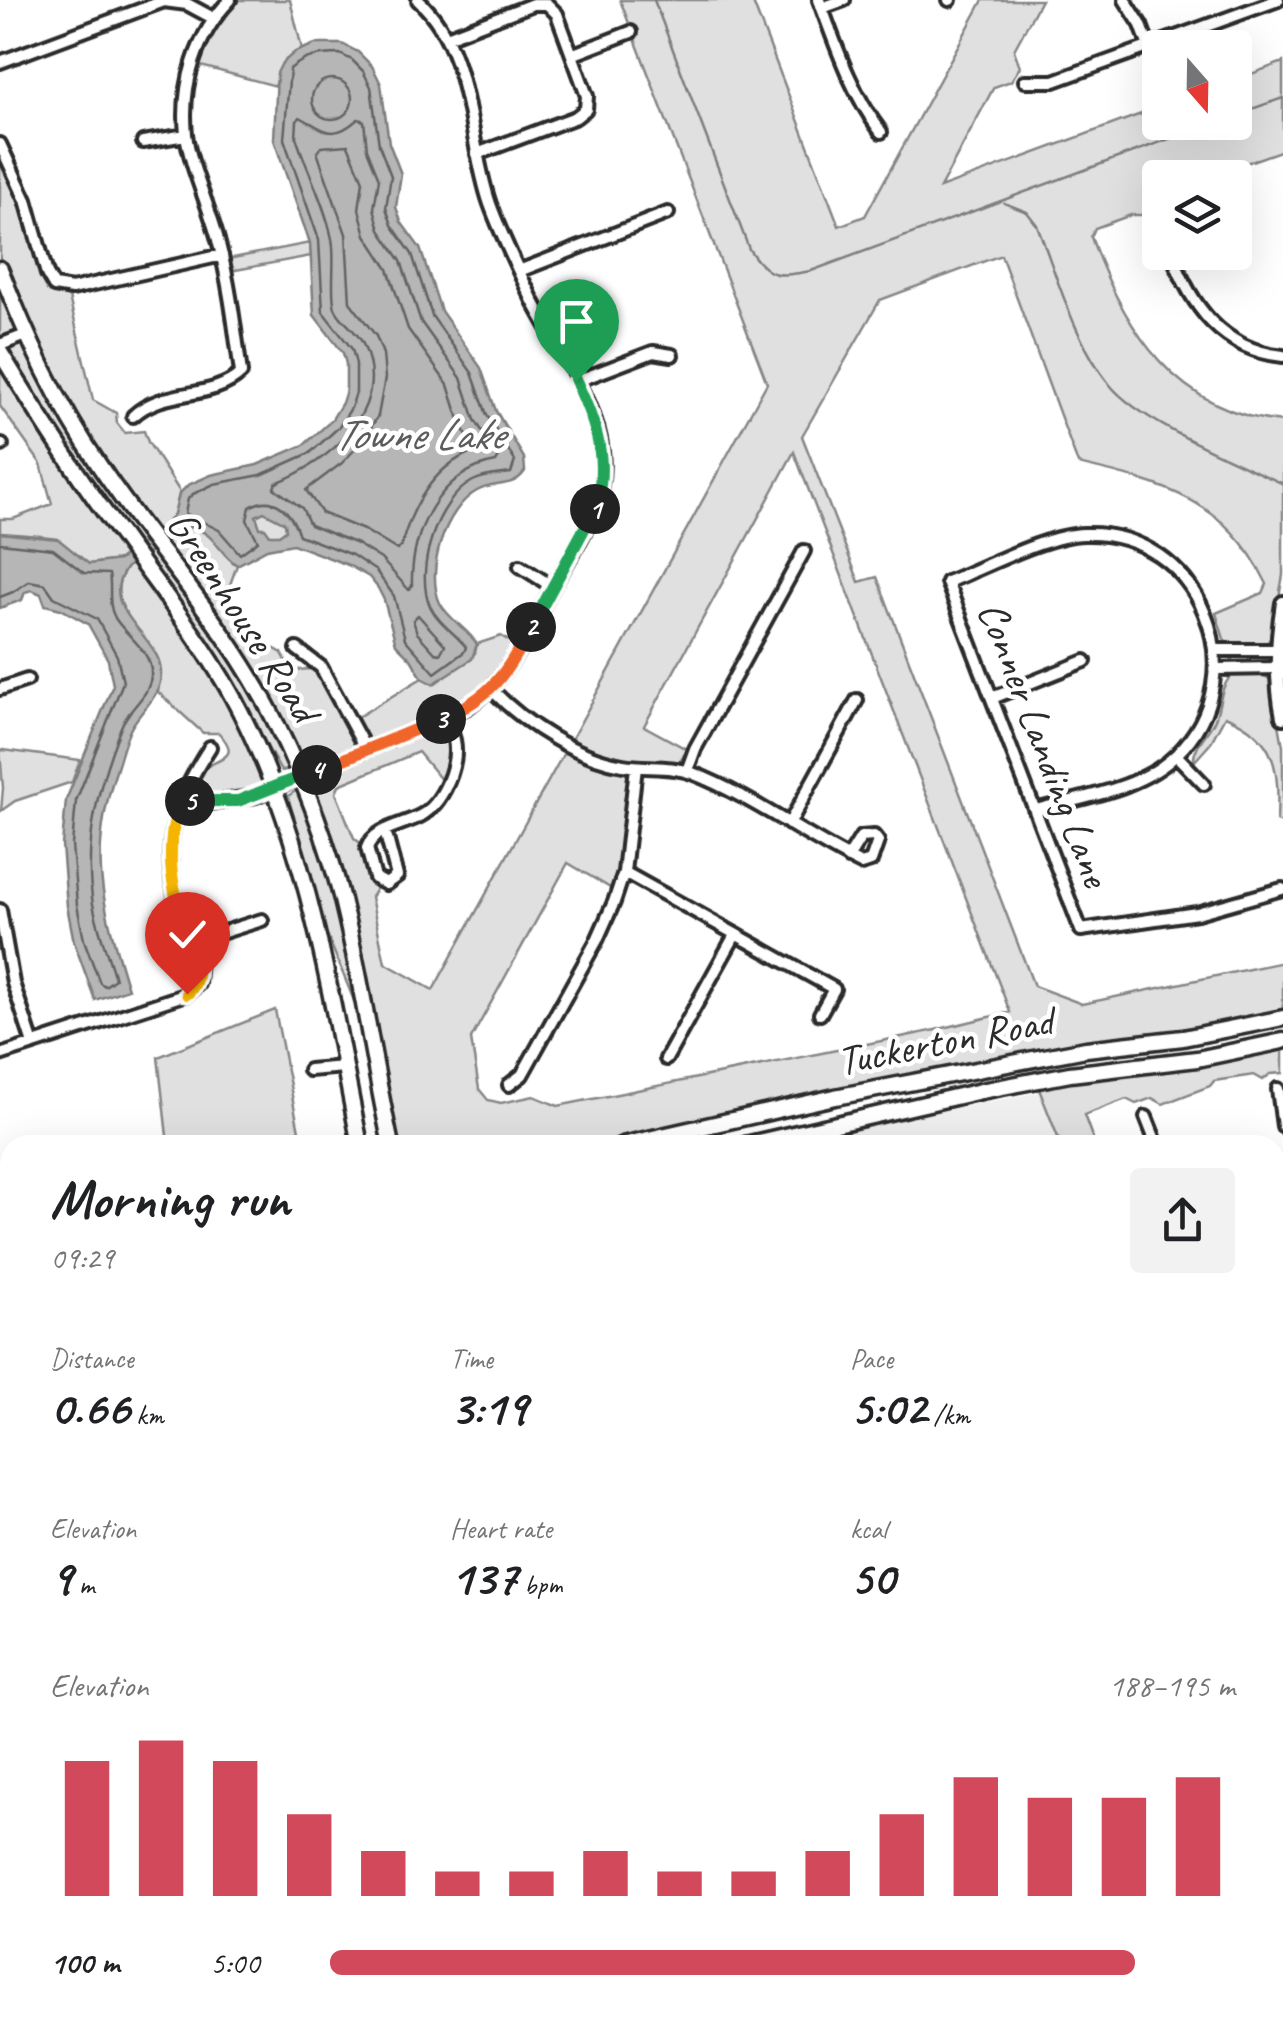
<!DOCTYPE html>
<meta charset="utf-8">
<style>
:root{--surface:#fff;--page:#f2f2f2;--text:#202124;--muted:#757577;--accent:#d1495b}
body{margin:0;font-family:Caveat,sans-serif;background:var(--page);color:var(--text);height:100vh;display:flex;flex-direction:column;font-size:38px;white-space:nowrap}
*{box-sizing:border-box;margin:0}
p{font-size:32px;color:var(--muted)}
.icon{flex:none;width:55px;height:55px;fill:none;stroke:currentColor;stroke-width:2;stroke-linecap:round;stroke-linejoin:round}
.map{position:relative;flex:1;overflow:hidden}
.details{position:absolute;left:0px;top:1135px;width:1285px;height:888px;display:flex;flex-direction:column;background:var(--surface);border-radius:30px 30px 0 0;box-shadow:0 10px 40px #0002}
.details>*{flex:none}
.needle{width:65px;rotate:160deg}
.controls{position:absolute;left:1142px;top:30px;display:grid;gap:20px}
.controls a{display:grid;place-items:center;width:110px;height:110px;border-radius:10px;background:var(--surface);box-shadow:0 10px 40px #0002;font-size:50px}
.pin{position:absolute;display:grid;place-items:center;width:85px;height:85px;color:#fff;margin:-102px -42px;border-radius:50% 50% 50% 0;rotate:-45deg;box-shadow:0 0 10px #0007}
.pin .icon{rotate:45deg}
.km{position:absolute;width:50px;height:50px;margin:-25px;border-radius:50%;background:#222;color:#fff;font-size:28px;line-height:50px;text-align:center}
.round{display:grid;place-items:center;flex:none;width:105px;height:105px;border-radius:10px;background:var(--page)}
.head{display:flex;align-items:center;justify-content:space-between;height:170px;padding:0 50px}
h1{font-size:55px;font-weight:800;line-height:75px}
.figures{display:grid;grid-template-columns:repeat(3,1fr);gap:15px;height:170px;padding:10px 50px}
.figures div{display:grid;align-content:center}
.figures b{font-size:50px;font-weight:800}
.figures small{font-size:28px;font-weight:400}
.figures p{font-size:28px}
.chart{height:280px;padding:20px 50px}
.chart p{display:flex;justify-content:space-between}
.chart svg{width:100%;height:180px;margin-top:10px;stroke:var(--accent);stroke-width:6}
ul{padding:0 50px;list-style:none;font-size:32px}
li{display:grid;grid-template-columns:160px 120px 1fr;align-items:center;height:75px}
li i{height:25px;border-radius:12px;background:var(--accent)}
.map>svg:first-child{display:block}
</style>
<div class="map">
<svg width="1283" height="2022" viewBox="0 0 1283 2022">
<rect width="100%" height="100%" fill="#fff"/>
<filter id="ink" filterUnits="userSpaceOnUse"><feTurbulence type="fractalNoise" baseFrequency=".01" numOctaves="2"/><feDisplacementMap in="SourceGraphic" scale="20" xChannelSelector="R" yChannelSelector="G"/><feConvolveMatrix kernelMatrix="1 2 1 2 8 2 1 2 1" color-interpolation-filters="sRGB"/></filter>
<g filter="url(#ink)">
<path fill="#efefef" d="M 1040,1092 L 1061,1145 L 787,1145 L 894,1120 Z"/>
<path fill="#e0e0e0" stroke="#868686" stroke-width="2.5" d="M 239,0 L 290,0 L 302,49 C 287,55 277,71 276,86 L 197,65 L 207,41 Z
M 620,0 L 752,0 L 839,226 L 865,216 L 983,0 L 1041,0 L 1014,50 L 1020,67 L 1011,81 L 994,87 L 940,188 L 1160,107 L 1160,122 L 1235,122 L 1235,80 L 1283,62 L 1283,150 L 1207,177 L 1160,178 L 1160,207 L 1146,215 L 1131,215 L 1095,228 L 1091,237 C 1124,329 1176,413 1283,422 L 1283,575 L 1272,636 L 1267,643 L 1230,645 L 1224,639 L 1216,613 L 1263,593 L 1267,584 C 1225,498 1164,484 1078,464 L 1001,255 L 880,300 L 802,436 L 859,582 L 877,577 L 1034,986 L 1082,1004 L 1283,962 L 1283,1012 L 594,1145 L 396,1145 L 386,1090 L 355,1003 L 321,920 L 288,796 L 316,777 L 435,729 L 444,730 C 454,747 450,764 443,782 L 418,752 L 339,785 L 336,793 L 354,838 L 364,846 C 361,860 367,878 376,889 L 371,897 L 385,963 L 433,990 L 566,749 L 585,761 L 623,771 L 629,777 L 622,855 L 612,889 L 568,863 L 471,1039 L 479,1089 L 488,1100 L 501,1103 L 534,1096 L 558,1106 L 931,1031 L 1010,1012 L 794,452 L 644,726 L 688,750 L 676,765 C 638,761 605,758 571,740 L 767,383 Z
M 0,155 L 19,202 L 42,279 L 49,290 L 69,297 L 93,400 L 116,413 L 117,423 L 125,433 L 144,431 L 148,442 L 180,492 L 174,514 L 164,527 L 119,560 L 89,564 L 41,536 L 0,533 L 0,519 L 13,519 L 52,504 L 41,464 L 0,406 L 0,360 L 43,435 L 111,530 L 108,532 L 117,542 L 128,533 L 72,459 L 0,335 Z
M 310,243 L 311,256 L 230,271 L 228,259 Z
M 264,512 L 286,523 L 286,530 L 279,536 L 269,535 L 259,529 L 256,516 Z
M 189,527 C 215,531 218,553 237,565 L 227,593 L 259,640 L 282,653 L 289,666 L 297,670 L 312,669 L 319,675 L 354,739 L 354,750 L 311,768 L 281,771 L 243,704 L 153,569 L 142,578 L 158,602 L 162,600 L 220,688 L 264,781 C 251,800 216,801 196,795 L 193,784 C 194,782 202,770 203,769 C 219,758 242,758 219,733 L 203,733 L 158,692 C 169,637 93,611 127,567 Z
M 501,636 L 516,645 L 496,678 L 461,706 L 375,742 L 366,739 L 356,718 L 422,678 L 434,684 L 475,653 L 477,644 Z
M 1234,674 L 1263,675 L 1271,680 L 1283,746 L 1283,823 L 1277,821 C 1279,770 1278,737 1225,716 L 1210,744 L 1194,762 C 1192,747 1209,733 1215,719 C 1221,704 1220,683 1234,674 Z
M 3,750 L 80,760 L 72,782 L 15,801 L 1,811 L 3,788 L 0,751 Z
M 275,1010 L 300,1136 L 233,1145 L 168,1145 L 158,1057 Z
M 1283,1046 L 1283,1073 L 1270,1074 L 1263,1080 L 1254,1075 L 1214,1081 L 1210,1086 L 1163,1104 L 1152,1098 L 1136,1104 L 1126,1099 L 1084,1115 L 1095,1145 L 1061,1145 L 1037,1084 Z
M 1275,1648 L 1283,1669 L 1283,1719 L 1275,1698 Z"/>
<path fill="#b6b6b6" stroke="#7e7e7e" stroke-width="2.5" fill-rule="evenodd" d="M 315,44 L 342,44 L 358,52 L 372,66 L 381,84 L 389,143 L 401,174 L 396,207 L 401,222 L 420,248 L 441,311 L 481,368 L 496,411 L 524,458 L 525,471 C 514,489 494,481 477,491 C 445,508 425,571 440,603 C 449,620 467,628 477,644 L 472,659 L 433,684 L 422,678 L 411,659 L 396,644 L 384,600 L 378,588 L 369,577 L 348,565 L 293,544 L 267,549 L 237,565 C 218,553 215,531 189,527 L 127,567 C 94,610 163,635 161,675 C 160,698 141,709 131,728 C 124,741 121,757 116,771 C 87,857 103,906 128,989 L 95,1000 L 74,942 L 67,906 L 62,845 L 66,800 L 113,685 L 108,660 L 88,624 L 61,609 L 45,605 L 41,594 L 32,590 L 25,592 L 22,600 L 0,608 L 0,533 L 58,539 L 89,564 L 119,560 L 164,527 L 174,514 L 179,494 L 188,485 L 211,475 L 257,465 L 304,445 L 331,421 L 342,403 L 346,390 L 346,364 L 343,353 L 314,315 L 310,243 L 274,140 L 277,73 L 282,63 L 295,52 ZM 264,512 L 285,523 L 286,530 L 279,535 L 270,535 L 265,528 L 260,528 L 256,516 Z
M 411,2013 L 558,2013 L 560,2022 L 413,2022 Z"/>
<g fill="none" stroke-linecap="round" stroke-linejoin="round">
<path stroke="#636363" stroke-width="2.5" d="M 340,54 L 352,60 L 363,71 L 371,87 L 379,145 L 391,176 L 386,208 L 392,225 L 412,254 L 432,316 L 472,373 L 487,415 L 515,461 L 511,473 C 499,475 485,475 473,481 C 437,499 414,570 430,606 C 438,623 455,633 466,647 L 464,652 L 435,673 L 405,639 L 394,596 L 376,571 L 352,555 L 299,535 C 292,513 275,492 250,507 L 247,520 L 258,541 L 240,554 L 219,530 L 185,513 L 188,499 L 193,494 L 214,484 L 261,475 L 310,453 L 339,427 L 351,408 L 356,393 L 356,364 L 352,349 L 323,312 L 319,240 L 284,139 L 290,69 C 305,56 320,54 340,54 Z
M312 99a20 20 0 1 1 40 0a20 20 0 1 1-40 0Z
M 300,117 C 325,130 332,142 358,119 L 364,121 L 367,149 L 379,179 L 374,208 L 380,230 L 401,261 L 421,322 L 461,378 L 475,420 L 499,457 L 496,462 C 440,471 410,532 412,586 L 409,590 L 381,559 L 357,544 L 310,525 L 302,508 L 274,488 L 276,483 C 330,462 393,409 363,344 C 357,330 340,321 335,308 C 330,293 336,258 332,239 C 325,204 307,171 296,137 L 297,121 Z
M 348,145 L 363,181 L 359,209 L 366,235 L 388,269 L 408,329 L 448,385 L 461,426 L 474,447 L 472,452 C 433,467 411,508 401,547 L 397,550 L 366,531 L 322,513 L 306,490 L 342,463 L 361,443 L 378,416 L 385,378 L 383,354 L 376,336 L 350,302 L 346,234 L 317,152 L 321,147 Z
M 0,543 L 53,549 L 84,573 L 109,574 C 112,589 107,604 115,618 C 126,636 153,652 151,675 C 150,697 128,708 121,727 C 99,782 84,839 92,898 C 96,925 107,952 115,979 L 105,986 L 100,983 L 84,940 L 77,905 L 72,845 L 76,801 L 123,682 L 117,656 L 97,619 L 54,597 L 45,584 L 29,581 L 13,592 L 0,597
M 418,615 L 445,645 L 440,654 L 435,653 L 417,633 L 413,620 Z"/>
<path stroke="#7e7e7e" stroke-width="2.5" d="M 654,0 L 749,249 C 768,279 778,277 811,271 L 1215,122
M 1235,115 L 1283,98
M 1004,203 L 1027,212 L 1037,225 C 1058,279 1074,340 1110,385 C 1142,424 1236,461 1283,484"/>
<defs>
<path id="minor" d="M 819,0 C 836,46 851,92 881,132
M 949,0 L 950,0
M 1125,0 L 1141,25 L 1149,47
M 822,8 L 844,0
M 447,37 L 533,4 L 547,4 L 557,14 L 587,96 L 586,109 L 576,117 L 477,154
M 574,54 L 631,32
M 0,62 L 164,1 L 187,4 L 213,18
M 1025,81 L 1054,81 L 1278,0
M 143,142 L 186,135
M 0,144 L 26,200 L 47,274 L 54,286 L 72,289 L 222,255
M 1171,252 C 1191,306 1222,350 1283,356
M 519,271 L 668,213
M 0,345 L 26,335
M 577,381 L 653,352 L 672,355
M 133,416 C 163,387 212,401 241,373 C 235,330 230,286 219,244 C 211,210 190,167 186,134 C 181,85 196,35 230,0
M 0,445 L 2,445
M 520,566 L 553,587
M 297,649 L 321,667 L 366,750
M 1216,650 L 1277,650
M 1216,669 L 1278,668
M 0,689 L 27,680
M 492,690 C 525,724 576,757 623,765 C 646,769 670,765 692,773 C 751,796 804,836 861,864 L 871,861 L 878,841 L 874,836 L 861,837 L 848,858
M 992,698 L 1085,661
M 1176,755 L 1204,784
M 687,771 L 695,749 L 804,551
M 180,799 L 209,803 L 256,796 L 468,707 C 511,676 526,637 550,592 C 568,559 592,527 600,490 C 616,423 562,357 533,301 C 518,270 502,237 490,204 C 467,138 473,50 418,0
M 1036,810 C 1082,797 1141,790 1177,754 C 1258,674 1200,530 1084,534 C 1046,535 984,568 947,582 L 1081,930 L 1197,913 L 1282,889
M 789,824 L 857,700
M 385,831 L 397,876 L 386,884 L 375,878 L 367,848 C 374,828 403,825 420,816 C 443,804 459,765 454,740 C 452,732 448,724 445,717
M 624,872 L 834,989 L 820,1014
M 0,910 L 13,983 L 33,1044
M 189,943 L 262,920
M 0,1055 L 187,994 L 198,984 L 199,971 C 165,877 153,834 210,747
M 666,1059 L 735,935
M 309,1070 L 344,1067
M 509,1085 L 522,1075 L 597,940 L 614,902 L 624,872 L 636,767
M 1278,1089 L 1283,1126
M 1146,1117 L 1157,1145
M 0,1191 L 10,1189
M 1275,1192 L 1283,1189
M 1275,1292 L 1283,1314
M 1275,1324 L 1283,1321
M 0,1333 L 10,1330
M 1275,1455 L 1283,1452
M 1275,1476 L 1283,1498
M 0,1487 L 10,1487
M 1275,1518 L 1283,1515
M 0,1634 L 10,1639
M 0,1657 L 10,1652
M 0,1829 L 10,1834
M 1275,1893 L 1283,1914
M 322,2012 L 323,2022
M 657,2012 L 659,2022
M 1076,2012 L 1077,2022
M 1159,2012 L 1161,2022
M 5,2022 L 11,2012
M 963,2022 L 976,2012"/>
<path id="tertiary" d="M 1283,603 C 1277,641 1275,679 1283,717"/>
<path id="secondary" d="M 0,269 C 27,338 57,403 99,465 C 156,551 229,628 275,721 C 306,784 332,853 347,921 C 364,995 375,1071 391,1145
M 0,352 C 38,415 78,477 122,536 C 163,594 209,649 241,713 C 309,848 331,998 360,1145
M 622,1145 L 835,1097 L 1086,1049 L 1183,1038 L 1283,1018
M 745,1145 L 981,1091 L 1070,1074 L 1197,1059 L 1283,1041
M 0,1252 L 10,1252
M 0,1278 L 10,1277
M 602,2012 L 605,2022
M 624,2012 L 626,2022"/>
</defs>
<use href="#minor" stroke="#2b2b2b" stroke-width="18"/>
<use href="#tertiary" stroke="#2b2b2b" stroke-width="20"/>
<use href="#secondary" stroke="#2b2b2b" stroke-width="21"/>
<use href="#minor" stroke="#fff" stroke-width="10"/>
<use href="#tertiary" stroke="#fff" stroke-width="12"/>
<use href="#secondary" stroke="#fff" stroke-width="14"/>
</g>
</g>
<g fill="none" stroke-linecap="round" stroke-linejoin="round" filter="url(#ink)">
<defs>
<path id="split-1" d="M 576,381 C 597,426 609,461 595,509"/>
<path id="split-2" d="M 531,627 L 595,509"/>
<path id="split-3" d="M 441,719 C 493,696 505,675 531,627"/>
<path id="split-4" d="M 317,770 L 441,719"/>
<path id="split-5" d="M 190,801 L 238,801 L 317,770"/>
<path id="split-6" d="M 182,920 C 169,875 166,845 180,799 L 190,801"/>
<path id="split-7" d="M 182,920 C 190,946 209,973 187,994"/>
</defs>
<use href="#split-1" stroke="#fff" stroke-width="20"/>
<use href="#split-2" stroke="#fff" stroke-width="20"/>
<use href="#split-3" stroke="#fff" stroke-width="20"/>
<use href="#split-4" stroke="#fff" stroke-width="20"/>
<use href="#split-5" stroke="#fff" stroke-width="20"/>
<use href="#split-6" stroke="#fff" stroke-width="20"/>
<use href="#split-7" stroke="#fff" stroke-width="20"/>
<use href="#split-1" stroke="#22a559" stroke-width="12"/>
<use href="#split-2" stroke="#22a559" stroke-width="12"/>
<use href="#split-3" stroke="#f0652b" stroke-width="12"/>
<use href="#split-4" stroke="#f0652b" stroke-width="12"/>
<use href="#split-5" stroke="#22a559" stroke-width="12"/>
<use href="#split-6" stroke="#f5b400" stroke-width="12"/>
<use href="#split-7" stroke="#f5b400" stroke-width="12"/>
</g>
<g text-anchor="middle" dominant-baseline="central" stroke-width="9" stroke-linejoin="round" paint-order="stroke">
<g font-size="42" fill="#2b2b2b" stroke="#fff">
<text transform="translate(243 616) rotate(57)">Greenhouse Road</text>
<text transform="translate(1044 744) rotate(69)">Conner Landing Lane</text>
<text transform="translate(945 1041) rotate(-11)">Tuckerton Road</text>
</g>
<g font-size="45" font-style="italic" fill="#5c5c5c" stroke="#fff">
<text x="418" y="434">Towne Lake</text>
</g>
</g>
</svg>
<div class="controls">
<a><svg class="needle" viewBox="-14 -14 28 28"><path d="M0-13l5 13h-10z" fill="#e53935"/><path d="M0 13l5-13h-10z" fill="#757577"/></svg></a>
<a><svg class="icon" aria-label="layers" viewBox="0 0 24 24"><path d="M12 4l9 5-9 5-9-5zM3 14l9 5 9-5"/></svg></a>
</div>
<div class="pin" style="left:576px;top:381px;background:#1e9e55"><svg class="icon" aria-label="arrive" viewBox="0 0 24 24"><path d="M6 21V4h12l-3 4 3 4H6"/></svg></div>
<div class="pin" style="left:187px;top:994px;background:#d93025"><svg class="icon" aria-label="check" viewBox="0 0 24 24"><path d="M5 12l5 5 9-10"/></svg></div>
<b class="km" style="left:595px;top:509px">1</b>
<b class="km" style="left:531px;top:627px">2</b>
<b class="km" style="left:441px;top:719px">3</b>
<b class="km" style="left:317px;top:770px">4</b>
<b class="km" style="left:190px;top:801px">5</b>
<section class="details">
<div class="head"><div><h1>Morning run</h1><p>09:29</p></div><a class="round"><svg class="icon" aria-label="share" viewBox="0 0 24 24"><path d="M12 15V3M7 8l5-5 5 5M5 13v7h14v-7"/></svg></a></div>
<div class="figures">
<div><p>Distance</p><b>0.66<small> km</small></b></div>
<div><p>Time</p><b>3:19</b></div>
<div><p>Pace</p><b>5:02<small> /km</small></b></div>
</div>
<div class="figures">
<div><p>Elevation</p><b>9<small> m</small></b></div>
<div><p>Heart rate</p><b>137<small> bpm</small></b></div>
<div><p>kcal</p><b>50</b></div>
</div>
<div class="chart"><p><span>Elevation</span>188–195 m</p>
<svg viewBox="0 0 160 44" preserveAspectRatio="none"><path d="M5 44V11M15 44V6M25 44V11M35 44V24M45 44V33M55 44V38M65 44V38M75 44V33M85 44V38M95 44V38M105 44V33M115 44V24M125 44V15M135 44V20M145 44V20M155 44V15"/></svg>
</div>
<ul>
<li><b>100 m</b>5:00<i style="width:89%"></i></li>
</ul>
</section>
</div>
